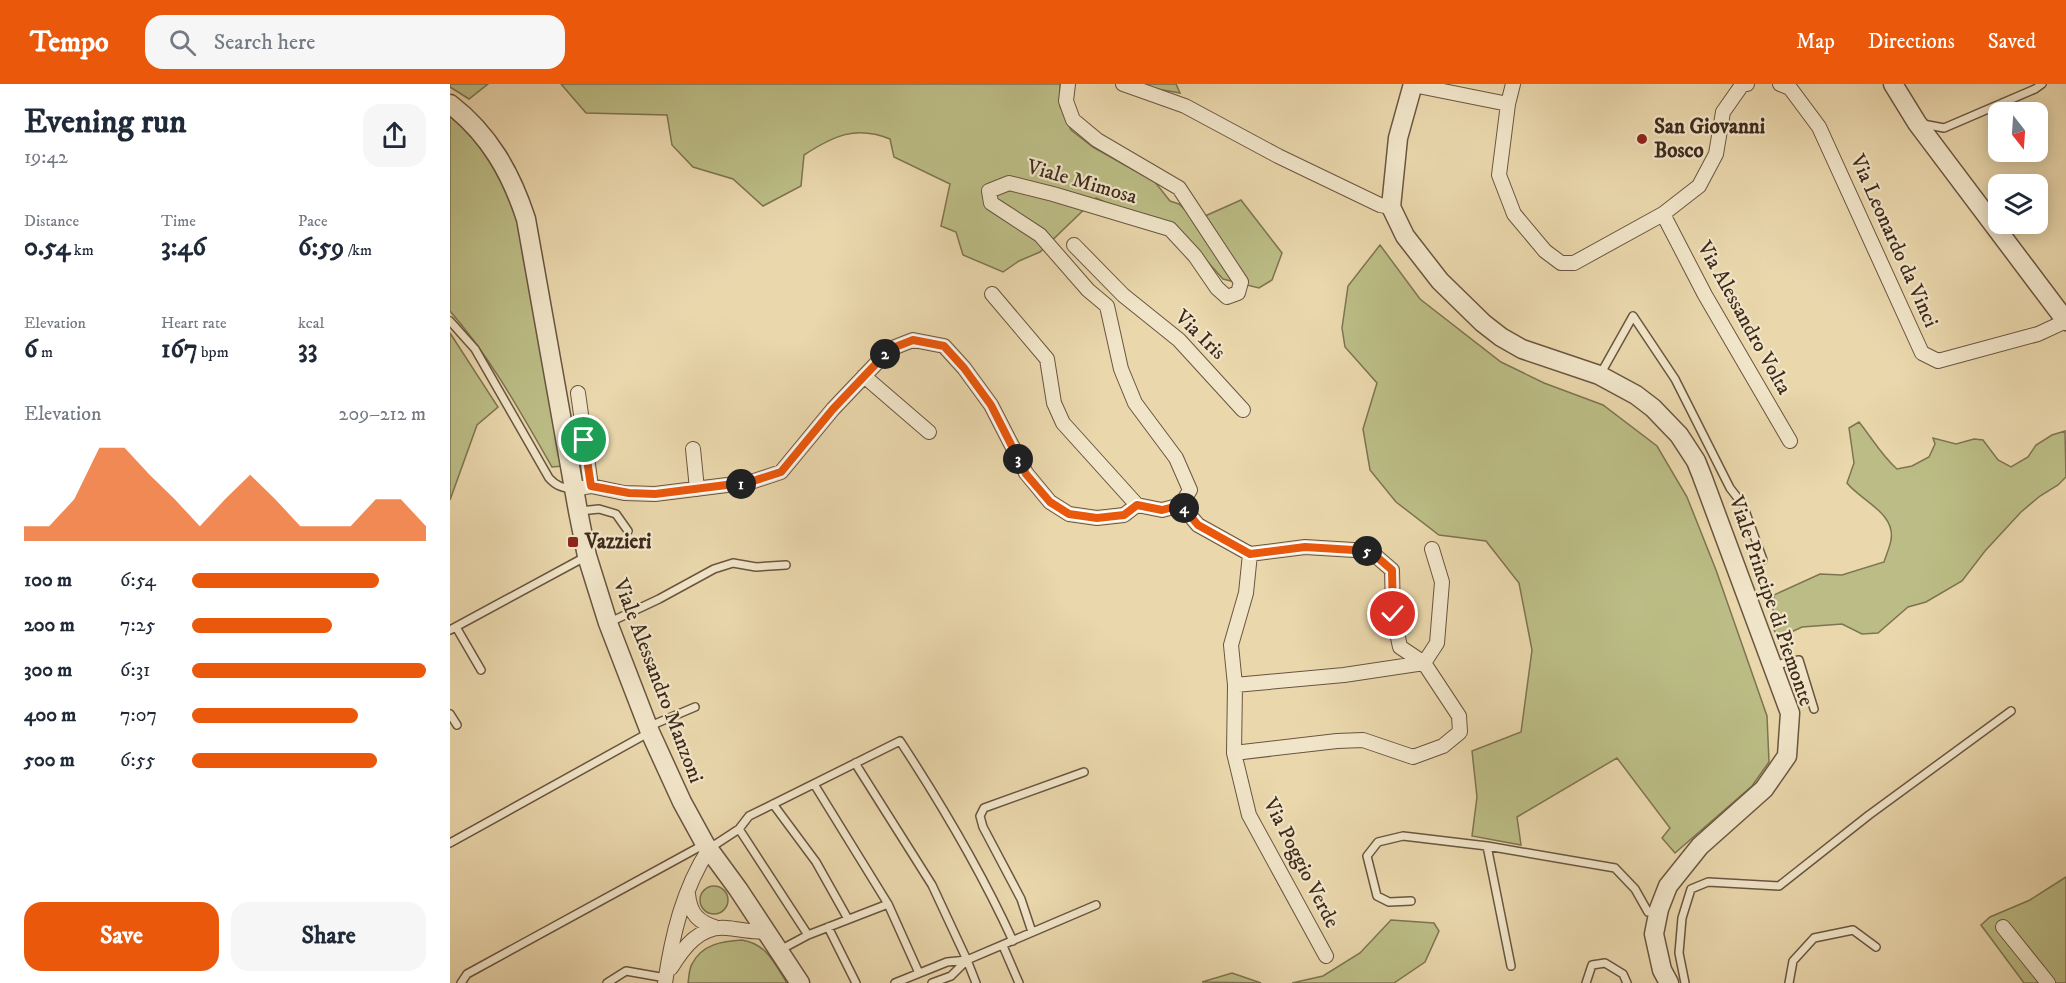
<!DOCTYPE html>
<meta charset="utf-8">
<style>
:root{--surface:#fff;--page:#f6f6f7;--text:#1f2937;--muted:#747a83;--accent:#ea580c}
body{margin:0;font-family:"IM FELL DW Pica",serif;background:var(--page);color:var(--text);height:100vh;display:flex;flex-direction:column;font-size:22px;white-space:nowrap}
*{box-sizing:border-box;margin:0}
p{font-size:20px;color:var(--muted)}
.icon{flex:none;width:33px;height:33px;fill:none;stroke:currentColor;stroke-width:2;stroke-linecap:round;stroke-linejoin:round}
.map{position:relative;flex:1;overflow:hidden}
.sheet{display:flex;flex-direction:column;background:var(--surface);width:450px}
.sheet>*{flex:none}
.needle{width:39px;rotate:163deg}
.fabs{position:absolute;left:1538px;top:18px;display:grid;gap:12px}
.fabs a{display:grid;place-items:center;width:60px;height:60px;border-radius:12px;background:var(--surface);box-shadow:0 3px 15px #0003;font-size:30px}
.pin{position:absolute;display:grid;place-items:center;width:51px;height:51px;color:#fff;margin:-26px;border:3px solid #fff;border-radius:50%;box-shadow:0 2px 6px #0007}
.km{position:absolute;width:30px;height:30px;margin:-15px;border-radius:50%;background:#222;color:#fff;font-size:16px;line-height:30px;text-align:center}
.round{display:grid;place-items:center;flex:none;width:63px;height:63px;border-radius:18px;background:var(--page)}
.head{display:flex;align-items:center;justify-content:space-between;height:102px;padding:0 24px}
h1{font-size:33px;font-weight:700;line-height:45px}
.stats{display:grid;grid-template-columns:repeat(3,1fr);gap:9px;height:102px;padding:6px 24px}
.stats div{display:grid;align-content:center}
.stats b{font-size:26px;font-weight:700}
.stats small{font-size:16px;font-weight:400}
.stats p{font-size:16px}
.chart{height:168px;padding:12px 24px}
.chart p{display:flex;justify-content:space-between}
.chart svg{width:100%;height:108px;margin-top:6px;fill:var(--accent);opacity:.7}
.primary-button{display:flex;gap:12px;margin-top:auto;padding:12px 24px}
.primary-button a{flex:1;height:69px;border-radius:18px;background:var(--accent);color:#fff;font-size:24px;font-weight:700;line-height:69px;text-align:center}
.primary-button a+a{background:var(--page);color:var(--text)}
ul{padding:0 24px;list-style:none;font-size:20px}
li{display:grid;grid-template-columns:96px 72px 1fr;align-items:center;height:45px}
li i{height:15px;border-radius:8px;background:var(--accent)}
header{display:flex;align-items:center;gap:36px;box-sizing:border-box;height:84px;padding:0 30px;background:var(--accent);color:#fff}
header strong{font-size:28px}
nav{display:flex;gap:33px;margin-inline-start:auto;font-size:21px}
.search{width:420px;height:54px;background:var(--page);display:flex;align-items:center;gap:15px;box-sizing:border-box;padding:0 21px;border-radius:18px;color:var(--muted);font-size:22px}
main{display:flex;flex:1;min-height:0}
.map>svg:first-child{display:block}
</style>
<header>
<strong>Tempo</strong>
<div class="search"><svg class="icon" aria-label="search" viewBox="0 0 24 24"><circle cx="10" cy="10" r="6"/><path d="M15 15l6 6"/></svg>Search here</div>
<nav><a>Map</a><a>Directions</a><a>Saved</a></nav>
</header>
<main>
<section class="sheet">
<div class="head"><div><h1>Evening run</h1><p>19:42</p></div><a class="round"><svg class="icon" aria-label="share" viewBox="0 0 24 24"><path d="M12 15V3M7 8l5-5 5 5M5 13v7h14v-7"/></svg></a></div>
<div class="stats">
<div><p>Distance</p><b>0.54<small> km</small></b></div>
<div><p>Time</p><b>3:46</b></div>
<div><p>Pace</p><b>6:59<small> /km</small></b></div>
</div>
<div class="stats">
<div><p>Elevation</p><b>6<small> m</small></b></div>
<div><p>Heart rate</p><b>167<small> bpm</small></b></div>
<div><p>kcal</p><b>33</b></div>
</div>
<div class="chart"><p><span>Elevation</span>209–212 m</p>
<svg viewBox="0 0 160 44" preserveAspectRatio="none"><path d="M0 44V38L10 38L20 27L30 6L40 6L50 17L60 27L70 38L80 27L90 17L100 27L110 38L120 38L130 38L140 27L150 27L160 38V44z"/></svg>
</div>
<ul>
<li><b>100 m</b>6:54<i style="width:80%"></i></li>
<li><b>200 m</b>7:25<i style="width:60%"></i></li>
<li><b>300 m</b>6:31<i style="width:100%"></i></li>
<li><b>400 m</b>7:07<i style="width:71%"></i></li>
<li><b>500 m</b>6:55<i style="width:79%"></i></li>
</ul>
<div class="primary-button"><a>Save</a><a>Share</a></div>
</section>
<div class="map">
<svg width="1616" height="899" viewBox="0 0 1616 899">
<rect width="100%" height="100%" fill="#ead7ac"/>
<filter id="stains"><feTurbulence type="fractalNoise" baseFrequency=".00333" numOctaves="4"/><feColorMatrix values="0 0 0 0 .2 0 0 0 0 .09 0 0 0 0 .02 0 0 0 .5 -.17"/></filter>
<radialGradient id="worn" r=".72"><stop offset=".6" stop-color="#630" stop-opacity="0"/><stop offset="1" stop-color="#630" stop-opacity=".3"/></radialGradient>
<path fill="#bcbd86" stroke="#7d7451" stroke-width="1.5" d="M 0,0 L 38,0 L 19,15 L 0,3 Z
M 111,0 L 610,0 L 610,22 L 621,46 L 643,63 L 705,98 L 720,117 L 729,120 L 746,136 L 791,116 L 832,169 L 822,196 L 809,204 L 773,195 L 739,157 L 646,114 L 590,168 L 569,177 L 553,188 L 513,171 L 506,148 L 491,142 L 500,100 L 444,73 L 440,55 C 406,41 383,52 354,71 L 351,102 L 313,122 L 283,95 L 243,83 L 222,61 L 217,31 L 136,29 Z
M 693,0 L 726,0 L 730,9 L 707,5 Z
M 0,27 L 34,59 L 75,147 L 113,382 L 102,383 C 71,329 41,274 0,227 Z
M 930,161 L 970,215 L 1051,278 L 1094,299 L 1153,321 L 1207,362 L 1237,413 L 1266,486 L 1317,632 L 1319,678 L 1302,702 L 1225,769 L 1212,754 L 1220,744 L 1167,674 L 1067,733 L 1071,761 L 1022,752 L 1027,713 L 1022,667 L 1071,648 L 1082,566 L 1069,499 L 1036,457 L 989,451 L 946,418 L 920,386 L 913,345 L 927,299 L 895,263 L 892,244 L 898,202 Z
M 0,249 L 48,323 L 27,341 L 0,416 Z
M 1409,338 C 1422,354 1431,371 1447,385 L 1462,382 L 1479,373 L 1485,360 L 1483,354 L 1506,360 L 1524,355 L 1533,356 L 1548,376 L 1561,383 L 1578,373 L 1586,361 L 1602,351 L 1615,347 L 1616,393 L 1608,401 L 1590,412 L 1571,428 L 1535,467 L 1512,497 L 1476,518 L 1458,523 L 1428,549 L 1412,550 L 1392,540 L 1352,543 L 1335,551 L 1326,550 L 1322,541 L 1324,511 L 1370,490 L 1392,491 L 1434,478 C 1436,471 1440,463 1441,456 C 1446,429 1410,416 1397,399 L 1404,379 L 1399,344 Z
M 1616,793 L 1616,899 L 1574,899 L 1531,841 L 1540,833 L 1580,816 Z
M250 816a14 14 0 1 1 28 0a14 14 0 1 1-28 0Z
M 941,836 L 984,839 L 989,847 L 975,878 L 944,899 L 842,899 L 873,892 L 910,869 Z
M 292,856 C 317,860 324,879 337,899 L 238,899 C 239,893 239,885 242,880 C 252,860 273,857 292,856 Z
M 782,889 L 811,899 L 752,898 Z"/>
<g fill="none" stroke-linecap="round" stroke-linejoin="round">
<defs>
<path id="service" d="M 1473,40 L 1494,44 L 1585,5 L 1592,0
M 0,237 L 25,265 L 99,394 C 106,402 113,404 123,405
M 1151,289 L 1183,232 L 1225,295 L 1280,404 L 1293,421 L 1313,476
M 130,427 L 149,425 L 166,430 L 178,447
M 158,539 L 209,515 L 264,485 L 283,479 L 306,483 L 336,481
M 6,543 L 31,586
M 0,546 L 135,473
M 1325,581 L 1349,576 L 1364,625
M 0,630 L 7,641
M 200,642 L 245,623
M 405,679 L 482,801 L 517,876 L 526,899
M 364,700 L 438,820 L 469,889
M 323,720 L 366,778 L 398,835
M 289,745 L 358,851
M 0,759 L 200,648
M 1037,762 L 1061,882
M 260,764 L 289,745 L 299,732 L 450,657 C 492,721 531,787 563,857
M 961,817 L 939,818 L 927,812 L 917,772 L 928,758 L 953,752 L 1037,762 L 1165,784 L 1185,805 L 1198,828 L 1207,825
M 378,843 L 406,899
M 582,848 L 571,815 L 533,743 L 530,732 L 534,724 L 634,688
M 553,862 L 569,899
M 330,866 L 358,851 L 438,820
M 517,876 L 646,821
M 11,899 L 17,890 L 253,761
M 157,899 L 176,887 L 216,894
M 445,899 L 497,878 L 517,876 L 501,892 L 482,899
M 1136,899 L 1142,881 L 1155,879 L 1173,890 L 1177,899
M 1235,899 L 1229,869 L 1232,834 L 1241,805 L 1258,798 L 1329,802 L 1419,731 L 1561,627
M 1339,899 L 1343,877 L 1364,854 L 1403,846 L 1426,863"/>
<path id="minor" d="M 673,0 L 735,22 L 828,72 L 930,121 L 941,123
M 1063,0 L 1058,20 L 1049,91 L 1064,130 L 1095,167 L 1111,179 L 1124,179 L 1213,130 L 1249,102 L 1266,70 L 1273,28 L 1292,1 L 1297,0
M 1330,0 L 1340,4 L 1369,43 L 1472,269 L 1488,277 L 1588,250 L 1616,237
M 963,1 L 1058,20
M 1213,130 L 1255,211 L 1340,357
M 624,161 L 673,211 L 729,256 L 793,326
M 542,210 L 597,275 L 604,319 L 613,339 L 687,421
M 414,292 L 479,348
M 128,309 L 141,402
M 243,365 L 247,405
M 123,405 L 141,402 L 174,409 L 205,410 L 301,398 L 331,388 L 383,325 L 440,265 L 463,256 L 494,262 L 514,284 L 541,321 L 576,389 L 600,418 L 619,430 L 647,434 L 674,431 L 687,421 L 712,426 L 731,421 L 740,406 L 726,374 L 685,319 L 671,285 L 657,222 L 638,206 L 590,151 L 541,119 L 539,107 L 559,99 L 603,110 L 720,145 L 745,172 L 767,204 L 777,213 L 788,209 L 791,198 L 729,104 L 647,56 L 623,36 L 616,17 L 618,0
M 731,421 L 748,441 L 800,470 L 796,509 L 781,561 L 785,601 L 784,669 L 799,731 L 876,872
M 800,470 L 855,463 L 920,467 L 942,486 L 943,530 L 950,563 L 974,579 L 987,559 L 992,498 L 982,465
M 784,669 L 887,657 L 913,656 L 963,673 L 993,662 L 1010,648 L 1009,632 L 974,579 L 894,591 L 785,601
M 238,810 C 240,830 248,838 267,844
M 1553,843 L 1598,899
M 221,884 C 233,864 250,841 277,844 C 290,845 301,849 315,847
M 215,899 C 222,852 233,805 259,765"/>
<path id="tertiary" d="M 963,0 L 948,54 L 941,123 L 955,152 L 990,197 L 1033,239 L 1051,253 L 1072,265 L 1149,291 L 1186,311 L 1203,324 L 1229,351 L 1246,377 L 1252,392 L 1340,629 L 1337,672 L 1314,705 L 1250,762 L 1218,802 L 1209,825 L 1204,850 L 1212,886 L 1219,899
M 1443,0 L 1467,39 L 1616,237
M 0,20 C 39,50 61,89 76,135 L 128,427 L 137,472 L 158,539 L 200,648 L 232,718 L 255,760 L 288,805 L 350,899"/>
</defs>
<use href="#service" stroke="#695540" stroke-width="10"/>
<use href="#minor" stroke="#695540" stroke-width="16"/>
<use href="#tertiary" stroke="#695540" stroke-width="21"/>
<use href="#service" stroke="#f1e5c9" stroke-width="7"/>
<use href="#minor" stroke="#f1e5c9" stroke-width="14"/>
<use href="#tertiary" stroke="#f1e5c9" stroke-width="18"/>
</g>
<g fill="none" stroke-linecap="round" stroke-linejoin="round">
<defs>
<path id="route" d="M 134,356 L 141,402 L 179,409 L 205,410 L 300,398 L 331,388 L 383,325 L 440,265 L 463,256 L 494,262 L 514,284 L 541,321 L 576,390 L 600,418 L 619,430 L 647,434 L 674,431 L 687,421 L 712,426 L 731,421 L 748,441 L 800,470 L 855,463 L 920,467 L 942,486 L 943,530"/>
</defs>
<use href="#route" stroke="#fff" stroke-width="12"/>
<use href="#route" stroke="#ea580c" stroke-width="8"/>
</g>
<g fill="#8f2418" stroke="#f1e5c9" stroke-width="2">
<circle cx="1192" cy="55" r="6"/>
<rect x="117" y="452" width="12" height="12" rx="3"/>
</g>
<g text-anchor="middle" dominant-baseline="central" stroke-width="4.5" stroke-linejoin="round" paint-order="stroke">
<g font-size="21" font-weight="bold" fill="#3e2a1c" stroke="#f1e5c9" text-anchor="start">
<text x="1204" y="43">San Giovanni<tspan x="1204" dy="24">Bosco</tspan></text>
<text x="135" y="458">Vazzieri</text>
</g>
<g font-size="21" fill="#3e2a1c" stroke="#f1e5c9">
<text transform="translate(632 98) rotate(16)">Viale Mimosa</text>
<text transform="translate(1444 157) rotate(66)">Via Leonardo da Vinci</text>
<text transform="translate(1294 234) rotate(61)">Via Alessandro Volta</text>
<text transform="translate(750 251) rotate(44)">Via Iris</text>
<text transform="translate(1321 517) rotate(71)">Viale Principe di Piemonte</text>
<text transform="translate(208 597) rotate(69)">Viale Alessandro Manzoni</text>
<text transform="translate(851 779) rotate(63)">Via Poggio Verde</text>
</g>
</g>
<rect width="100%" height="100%" filter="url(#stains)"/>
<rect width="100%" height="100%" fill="url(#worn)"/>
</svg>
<div class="fabs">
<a><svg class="needle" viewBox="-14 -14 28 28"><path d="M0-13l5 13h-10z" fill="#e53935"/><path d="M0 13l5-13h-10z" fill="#747a83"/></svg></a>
<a><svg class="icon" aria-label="layers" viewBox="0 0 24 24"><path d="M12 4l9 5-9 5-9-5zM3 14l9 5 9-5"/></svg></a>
</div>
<div class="pin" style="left:134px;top:356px;background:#1e9e55"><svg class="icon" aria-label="arrive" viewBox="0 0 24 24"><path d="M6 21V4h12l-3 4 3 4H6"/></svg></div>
<div class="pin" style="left:943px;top:530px;background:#d93025"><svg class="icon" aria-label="check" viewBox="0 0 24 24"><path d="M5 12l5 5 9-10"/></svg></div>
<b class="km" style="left:291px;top:400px">1</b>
<b class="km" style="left:435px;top:270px">2</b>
<b class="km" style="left:568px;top:375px">3</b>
<b class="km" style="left:734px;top:424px">4</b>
<b class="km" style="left:917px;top:467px">5</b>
</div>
</main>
